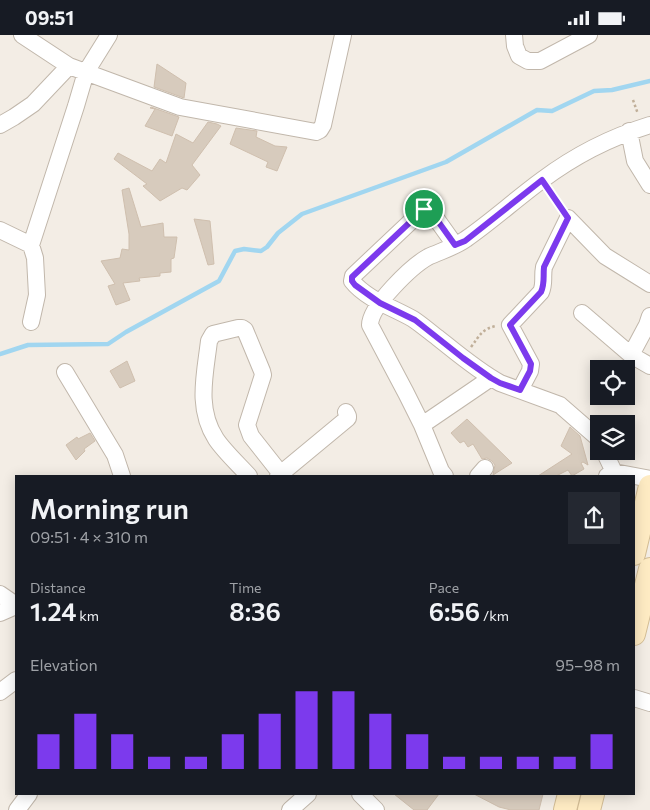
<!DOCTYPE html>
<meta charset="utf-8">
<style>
:root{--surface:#171b24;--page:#242831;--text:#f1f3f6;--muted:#9ea1a6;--accent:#7c3aed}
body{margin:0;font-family:Commissioner,sans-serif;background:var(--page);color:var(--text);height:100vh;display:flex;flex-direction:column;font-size:19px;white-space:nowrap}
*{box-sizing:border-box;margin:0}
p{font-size:16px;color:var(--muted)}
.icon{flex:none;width:28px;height:28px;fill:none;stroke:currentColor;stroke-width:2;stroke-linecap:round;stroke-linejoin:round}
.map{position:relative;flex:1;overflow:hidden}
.drawer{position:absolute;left:15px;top:440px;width:620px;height:320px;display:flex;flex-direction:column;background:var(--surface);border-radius:0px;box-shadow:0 2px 12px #0003}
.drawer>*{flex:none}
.fabs{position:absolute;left:590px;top:325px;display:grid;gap:10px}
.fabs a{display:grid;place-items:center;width:45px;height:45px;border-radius:0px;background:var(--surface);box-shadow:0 2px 12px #0003;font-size:25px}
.pin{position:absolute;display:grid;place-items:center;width:42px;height:42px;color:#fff;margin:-21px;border:2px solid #fff;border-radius:50%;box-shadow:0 1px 5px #0007}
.round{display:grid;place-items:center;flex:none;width:52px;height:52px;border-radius:0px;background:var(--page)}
.head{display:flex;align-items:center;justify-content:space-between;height:85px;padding:0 15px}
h1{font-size:28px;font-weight:600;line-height:38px}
.metrics{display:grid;grid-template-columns:repeat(3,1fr);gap:8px;height:85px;padding:5px 15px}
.metrics div{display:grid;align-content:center}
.metrics b{font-size:25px;font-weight:600}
.metrics small{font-size:14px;font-weight:400}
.metrics p{font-size:14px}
.chart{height:140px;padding:10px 15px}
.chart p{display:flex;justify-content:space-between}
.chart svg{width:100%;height:90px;margin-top:5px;stroke:var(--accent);stroke-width:6}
.status{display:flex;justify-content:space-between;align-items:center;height:35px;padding:0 25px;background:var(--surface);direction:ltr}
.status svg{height:14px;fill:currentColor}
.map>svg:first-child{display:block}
</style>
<div class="status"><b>09:51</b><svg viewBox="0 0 49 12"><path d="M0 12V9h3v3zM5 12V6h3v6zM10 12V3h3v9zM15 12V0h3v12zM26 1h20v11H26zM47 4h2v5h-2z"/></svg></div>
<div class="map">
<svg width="650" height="775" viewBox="0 0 650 775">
<rect width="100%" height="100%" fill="#f3ede5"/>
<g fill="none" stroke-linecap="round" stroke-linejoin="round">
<path stroke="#a1d6f0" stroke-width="4.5" d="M 0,319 L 28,310 L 108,309 L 126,297 L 219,246 L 235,216 L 244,214 L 261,216 L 267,212 L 278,198 L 302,179 L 446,127 L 537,75 L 552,76 L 594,56 L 612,55 L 650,46"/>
</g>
<path fill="#d7cbbd" stroke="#cfbfae" d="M 157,29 L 186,48 L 184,63 L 154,52 Z
M 151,72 L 179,82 L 172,101 L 145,91 L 155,74 L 150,73 Z
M 208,87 L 217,89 L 221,91 L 192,130 L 200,140 L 187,155 L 182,153 L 160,166 L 143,151 L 147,149 L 114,124 L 118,118 L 152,136 L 160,124 L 166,128 L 176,99 L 193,108 Z
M 236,93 L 257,96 L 256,102 L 275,111 L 287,112 L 277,136 L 266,132 L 268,127 L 230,109 Z
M 129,153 L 141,192 L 163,188 L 164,202 L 177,202 L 174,223 L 171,224 L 171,237 L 160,238 L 160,241 L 139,243 L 140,246 L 123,248 L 130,265 L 116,270 L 108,251 L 115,249 L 101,226 L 120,223 L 122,214 L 129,215 L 129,199 L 122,155 Z
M 194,184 L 210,186 L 214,229 L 208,230 Z
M 127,326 L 135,346 L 120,353 L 110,336 Z
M 467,384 L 512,428 L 493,440 L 495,430 L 492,426 L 487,423 L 482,424 L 473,409 L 468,412 L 464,406 L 460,408 L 451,398 Z
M 570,392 L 580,401 L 588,430 L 583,427 L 581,428 L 584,434 L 572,441 L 568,435 L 556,441 L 538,441 L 572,419 L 561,411 Z
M 90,398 L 95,406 L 84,414 L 85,416 L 76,425 L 66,410 L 77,402 L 78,404 Z
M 394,759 L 439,759 L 427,775 L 414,775 Z
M 474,759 L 543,759 L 539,775 L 511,775 L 499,772 Z"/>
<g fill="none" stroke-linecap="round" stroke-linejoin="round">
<defs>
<path id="minor" d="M 22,0 L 69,31 L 180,72 L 316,97 L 320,95 L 323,90 L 343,0
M 514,0 L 515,11 L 519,21 L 528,26 L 540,26 L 589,0
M 0,90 L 14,82 L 33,69 L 69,31
M 629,96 L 635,126 L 650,150
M 0,195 L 31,210
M 455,210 L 430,175 L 427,173 L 424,174 L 353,241 L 352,246 C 366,264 394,273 413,284 C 422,290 430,297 438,303 C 458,319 478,336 500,348 L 560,370 L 599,404
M 582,278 L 631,320 L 650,331
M 31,287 L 37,260 L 35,223 L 31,210 L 76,71 L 86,37 L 109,0
M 631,320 L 647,290 L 650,281
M 65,337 L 115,420 L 122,441
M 520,355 L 530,336 L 531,329 L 510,290 L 541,257 C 545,248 542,242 544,232 L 568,183 L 605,221 L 650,249
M 422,390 L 491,343
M 604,416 L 614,437
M 249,441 C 239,430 224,416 216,404 C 196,373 205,340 209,306 L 213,299 L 238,293 L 242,293 L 245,295 L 262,336 L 263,340 L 247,390 L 251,401 L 281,439
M 278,441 L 348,383 L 348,381 L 346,377
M 445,441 L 441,436 L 422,390 L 406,358 L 370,290 C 370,271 412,231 428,222 C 441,216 455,212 466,204 C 492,186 516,164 542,145 C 574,121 611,102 650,90
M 478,441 L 485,433
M 607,441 L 614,437 L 650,444
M 0,559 L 16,570
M 0,578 L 16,571
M 0,657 L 16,645
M 634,663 L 650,668
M 360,759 L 376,775
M 17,775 L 29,759
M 290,775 L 308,759"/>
<path id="secondary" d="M 634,519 L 650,451
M 634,599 L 650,534
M 565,775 L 569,759
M 589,775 L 593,759"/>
</defs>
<use href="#minor" stroke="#c1b7ab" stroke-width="18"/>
<use href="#secondary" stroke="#d3bd95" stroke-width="24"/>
<path stroke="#c0af99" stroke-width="2.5" stroke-dasharray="2.5 2.5" stroke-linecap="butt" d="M 633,65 L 638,79
M 551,157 L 560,171
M 471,312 C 480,300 482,294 496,291"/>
<use href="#minor" stroke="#fff" stroke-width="16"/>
<use href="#secondary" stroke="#feebc3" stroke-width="22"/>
</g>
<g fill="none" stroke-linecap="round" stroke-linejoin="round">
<defs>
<path id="route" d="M 542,145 L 568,183 L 544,232 C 543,242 545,248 541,257 L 510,290 L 531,329 L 530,336 L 520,355 L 500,348 L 491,343 L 463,323 L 415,285 L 380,268 L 355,250 L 352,246 L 352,242 L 424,174 L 427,173 L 430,175 L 455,210 L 465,206 Z"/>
</defs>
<use href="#route" stroke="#fff" stroke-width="10"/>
<use href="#route" stroke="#7c3aed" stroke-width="6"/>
</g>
</svg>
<div class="fabs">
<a><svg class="icon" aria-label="locate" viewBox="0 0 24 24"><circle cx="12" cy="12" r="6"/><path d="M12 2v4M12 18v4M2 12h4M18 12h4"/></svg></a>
<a><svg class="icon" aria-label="layers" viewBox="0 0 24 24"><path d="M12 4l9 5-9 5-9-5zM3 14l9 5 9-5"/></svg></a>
</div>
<div class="pin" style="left:424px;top:174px;background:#1e9e55"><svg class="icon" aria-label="arrive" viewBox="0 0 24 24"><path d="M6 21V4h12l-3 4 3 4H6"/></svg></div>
<section class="drawer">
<div class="head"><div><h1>Morning run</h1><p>09:51 · 4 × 310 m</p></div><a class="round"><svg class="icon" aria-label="share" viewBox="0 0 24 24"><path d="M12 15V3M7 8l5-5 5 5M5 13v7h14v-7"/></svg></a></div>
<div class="metrics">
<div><p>Distance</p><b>1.24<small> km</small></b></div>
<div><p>Time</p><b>8:36</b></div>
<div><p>Pace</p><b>6:56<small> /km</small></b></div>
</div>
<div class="chart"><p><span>Elevation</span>95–98 m</p>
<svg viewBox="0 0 160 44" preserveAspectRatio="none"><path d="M5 44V27M15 44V17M25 44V27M35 44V38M45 44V38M55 44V27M65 44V17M75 44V6M85 44V6M95 44V17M105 44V27M115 44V38M125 44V38M135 44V38M145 44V38M155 44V27"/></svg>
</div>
</section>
</div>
